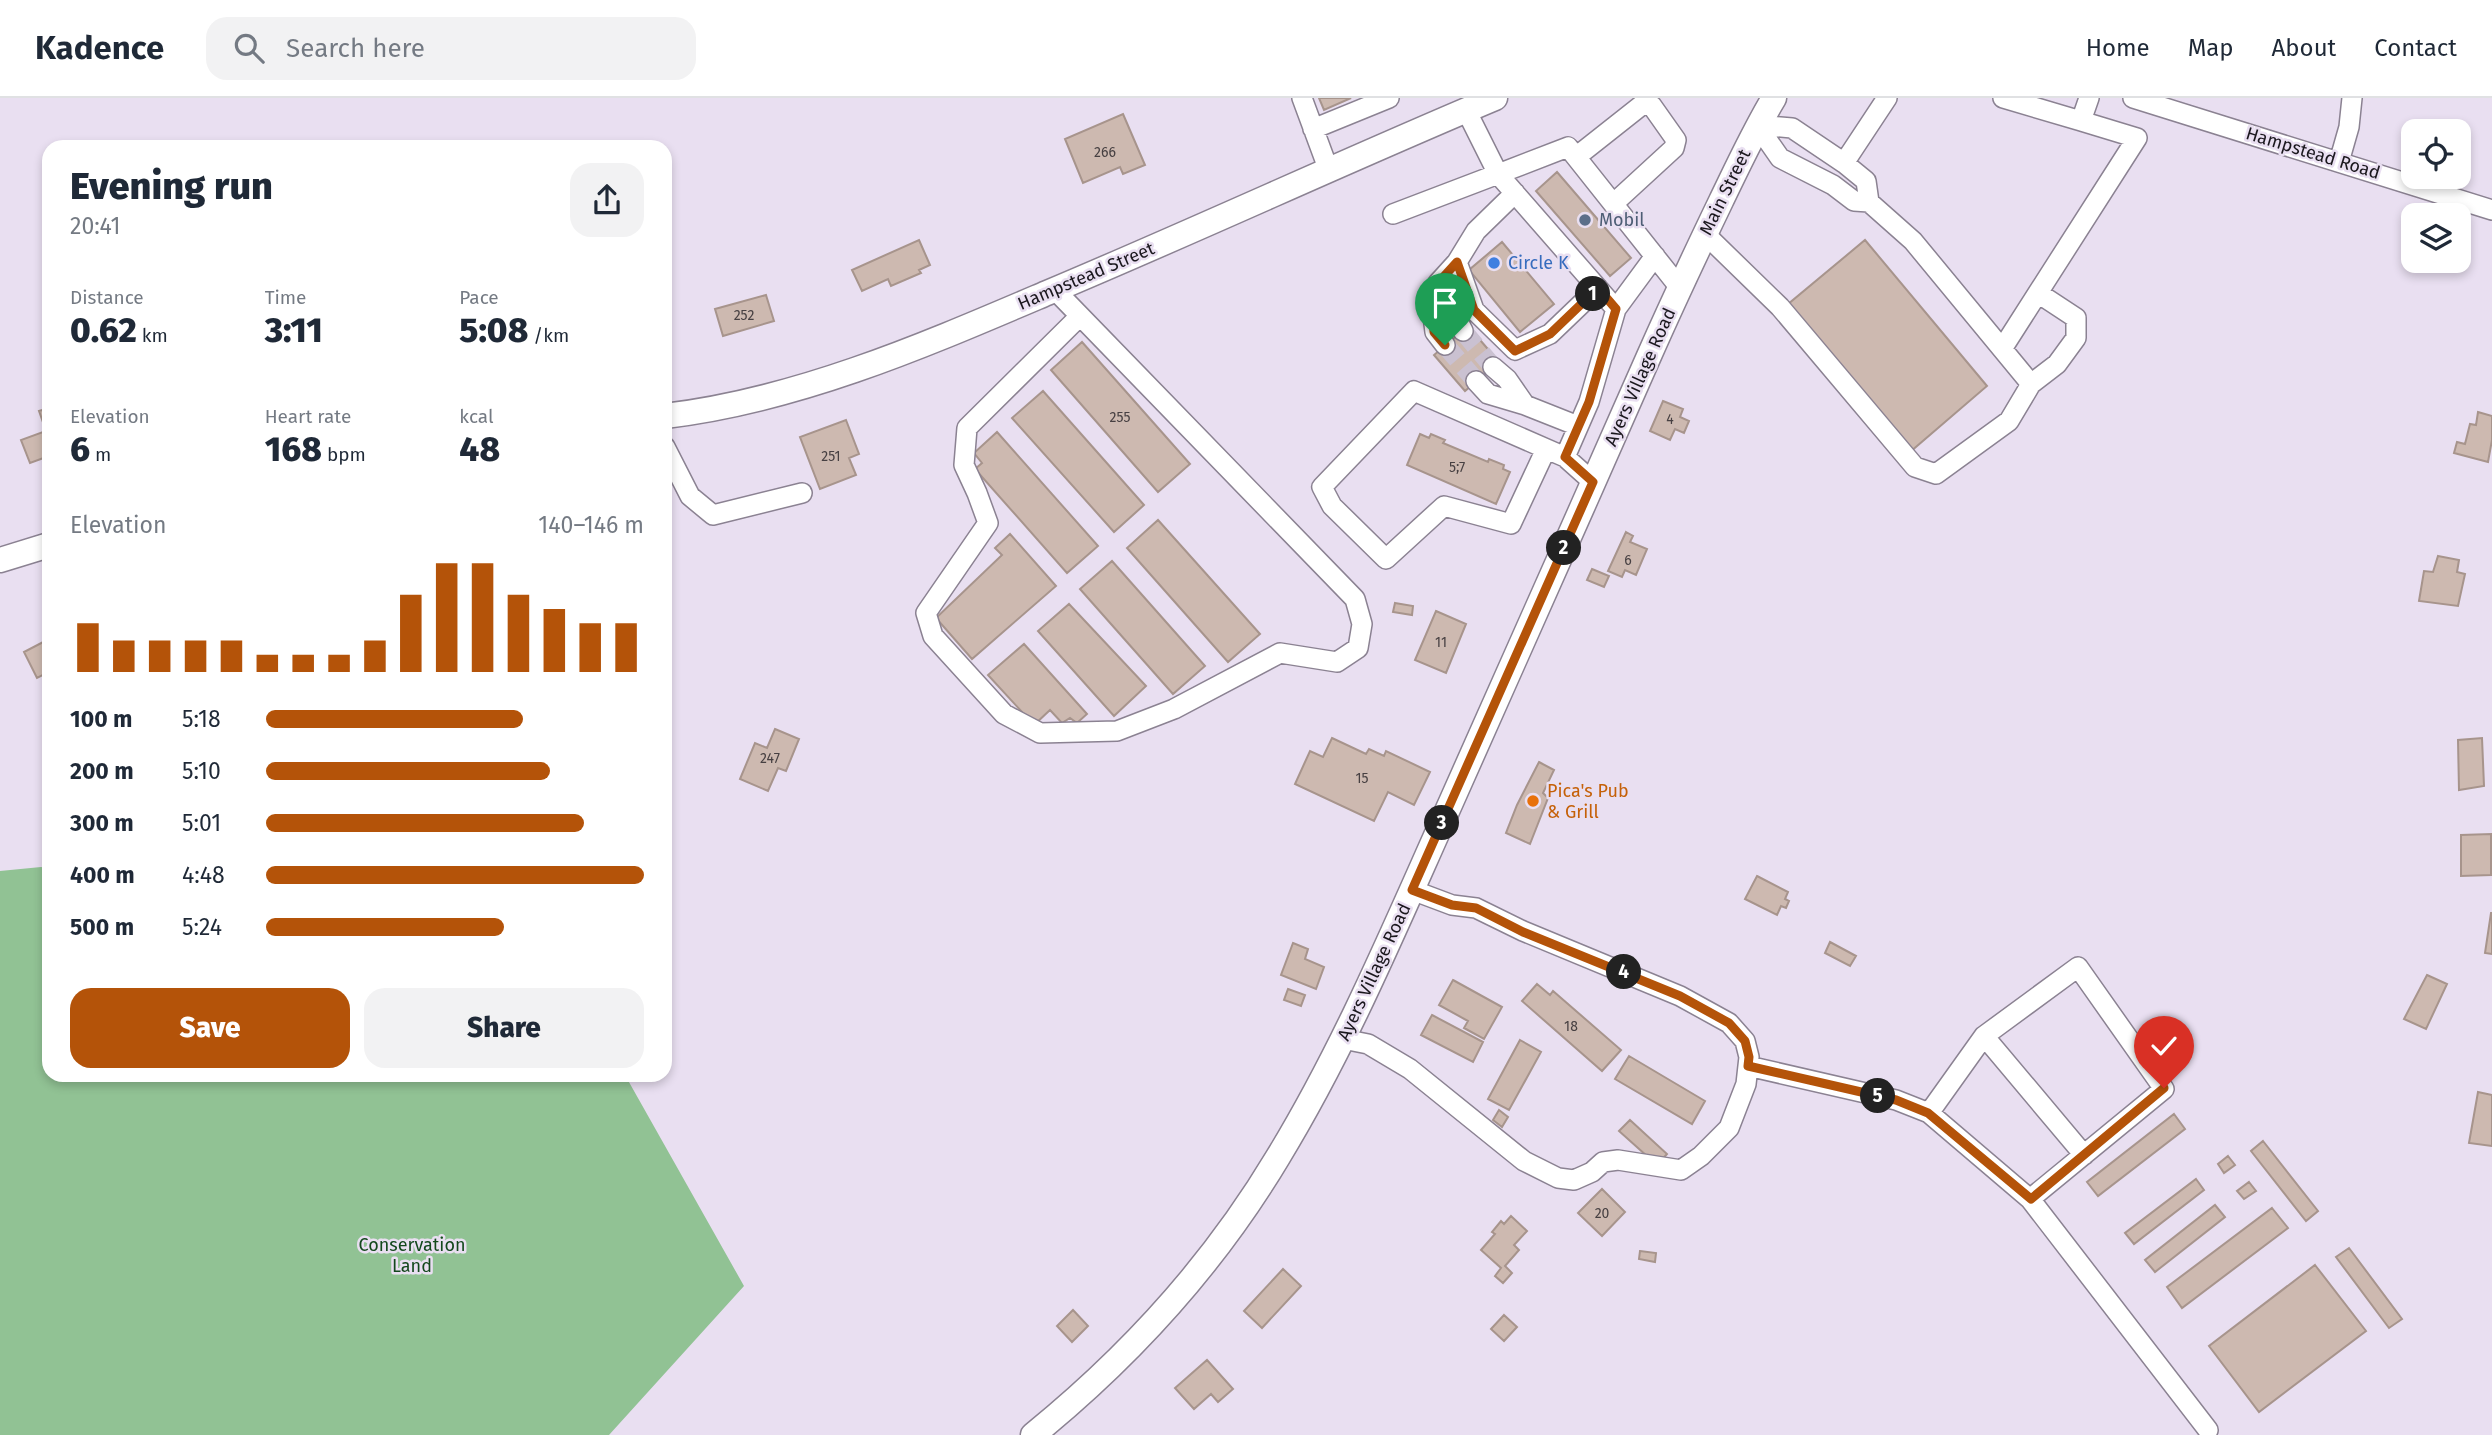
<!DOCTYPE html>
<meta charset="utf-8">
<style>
:root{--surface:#fff;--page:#f2f2f3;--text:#1f2937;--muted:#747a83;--line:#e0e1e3;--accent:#b45309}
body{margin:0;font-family:"Fira Sans",sans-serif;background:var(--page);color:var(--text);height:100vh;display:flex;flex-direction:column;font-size:26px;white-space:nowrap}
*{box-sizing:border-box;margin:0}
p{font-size:23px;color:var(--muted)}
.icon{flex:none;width:38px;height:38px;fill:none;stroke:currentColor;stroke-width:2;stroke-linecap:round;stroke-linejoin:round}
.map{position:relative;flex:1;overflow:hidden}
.panel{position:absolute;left:42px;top:42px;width:630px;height:942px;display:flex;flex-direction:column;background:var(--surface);border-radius:21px;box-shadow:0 4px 10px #0003}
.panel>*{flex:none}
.fabs{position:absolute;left:2401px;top:21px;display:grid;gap:14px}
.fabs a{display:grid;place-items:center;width:70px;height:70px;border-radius:14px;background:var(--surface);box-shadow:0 4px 10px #0003;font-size:35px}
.pin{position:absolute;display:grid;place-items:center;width:60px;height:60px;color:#fff;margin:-72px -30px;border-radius:50% 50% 50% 0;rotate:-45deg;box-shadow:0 0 7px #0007}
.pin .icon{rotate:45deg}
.km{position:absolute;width:35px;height:35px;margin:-18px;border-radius:50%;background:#222;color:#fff;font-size:19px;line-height:35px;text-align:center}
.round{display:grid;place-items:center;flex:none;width:74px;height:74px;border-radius:21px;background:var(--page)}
.headline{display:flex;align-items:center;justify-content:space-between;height:119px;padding:0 28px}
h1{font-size:38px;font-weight:800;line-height:52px}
.metrics{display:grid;grid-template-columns:repeat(3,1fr);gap:10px;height:119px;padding:7px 28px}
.metrics div{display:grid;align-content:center}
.metrics b{font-size:35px;font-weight:800}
.metrics small{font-size:19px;font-weight:400}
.metrics p{font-size:19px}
.chart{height:196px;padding:14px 28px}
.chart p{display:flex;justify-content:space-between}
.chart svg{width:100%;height:126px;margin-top:7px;stroke:var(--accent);stroke-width:6}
.cta{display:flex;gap:14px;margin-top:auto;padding:14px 28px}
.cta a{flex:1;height:80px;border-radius:21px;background:var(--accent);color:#fff;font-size:28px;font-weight:800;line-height:80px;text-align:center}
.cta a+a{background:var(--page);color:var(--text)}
ul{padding:0 28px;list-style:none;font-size:23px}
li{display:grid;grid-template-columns:112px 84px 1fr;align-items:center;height:52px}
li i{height:18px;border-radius:9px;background:var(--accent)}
header{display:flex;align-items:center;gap:42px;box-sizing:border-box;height:98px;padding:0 35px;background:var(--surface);border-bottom:2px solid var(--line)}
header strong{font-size:33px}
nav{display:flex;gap:38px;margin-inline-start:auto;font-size:24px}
.search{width:490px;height:63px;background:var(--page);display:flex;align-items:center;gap:18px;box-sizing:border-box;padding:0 24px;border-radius:21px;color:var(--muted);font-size:26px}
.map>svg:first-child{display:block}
</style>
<header>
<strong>Kadence</strong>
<div class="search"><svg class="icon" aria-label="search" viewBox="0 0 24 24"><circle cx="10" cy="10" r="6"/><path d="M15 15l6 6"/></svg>Search here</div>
<nav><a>Home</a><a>Map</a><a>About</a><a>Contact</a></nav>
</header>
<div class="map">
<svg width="2492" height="1337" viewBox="0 0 2492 1337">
<rect width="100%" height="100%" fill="#e9dff1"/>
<path fill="#91c294" d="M 41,769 L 49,770 L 49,976 L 625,977 L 744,1188 L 609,1337 L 0,1337 L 0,773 Z"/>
<path fill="#cdb9b0" stroke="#a7948c" stroke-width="2" d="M 1319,0 L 1351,0 L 1324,12 Z
M 1123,16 L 1145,67 L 1123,76 L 1120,69 L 1083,85 L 1065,41 Z
M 1557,74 L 1631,160 L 1610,178 L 1536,93 Z
M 919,142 L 930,167 L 919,172 L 921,175 L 891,188 L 888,181 L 862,193 L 852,172 Z
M 1865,142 L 1987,288 L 1910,354 L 1787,207 Z
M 1502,144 L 1554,206 L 1520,234 L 1469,172 Z
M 766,197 L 774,223 L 723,238 L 715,211 Z
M 1468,228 L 1499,264 L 1465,293 L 1434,257 Z
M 1082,244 L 1190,366 L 1158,394 L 1051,272 Z
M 1043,293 L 1144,407 L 1114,434 L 1012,320 Z
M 1663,303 L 1683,311 L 1680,319 L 1689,323 L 1684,335 L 1675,331 L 1670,342 L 1650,333 Z
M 49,310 L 49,358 L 30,365 L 21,342 L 46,333 L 39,313 Z
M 2478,314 L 2492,318 L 2492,342 L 2488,364 L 2454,355 L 2457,344 L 2465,346 L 2470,326 L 2476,327 Z
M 846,322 L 859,356 L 849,360 L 856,377 L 820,391 L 800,339 Z
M 997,334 L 1098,448 L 1067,475 L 975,371 L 982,365 L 974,355 Z
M 1420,336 L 1429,340 L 1431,336 L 1445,342 L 1443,345 L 1488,364 L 1489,361 L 1504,367 L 1503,371 L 1510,374 L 1496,406 L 1407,367 Z
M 1158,422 L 1260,536 L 1228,564 L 1127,450 Z
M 1626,434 L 1633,438 L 1630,444 L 1647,451 L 1636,477 L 1625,472 L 1622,479 L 1608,473 Z
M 1010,436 L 1056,488 L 972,561 L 936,520 L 1002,457 L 995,450 Z
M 2438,458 L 2459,462 L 2457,474 L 2465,476 L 2458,508 L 2419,503 L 2424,473 L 2433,474 Z
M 1112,463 L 1205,568 L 1173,596 L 1080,491 Z
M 1592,471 L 1609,478 L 1604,489 L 1587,482 Z
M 1395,505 L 1413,508 L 1412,517 L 1393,514 Z
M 1069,506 L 1146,588 L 1114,618 L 1038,533 Z
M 1436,513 L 1466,526 L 1446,575 L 1415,562 Z
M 49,541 L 49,574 L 37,580 L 24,554 Z
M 1024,546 L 1087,616 L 1077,625 L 1070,620 L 1062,625 L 1050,612 L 1034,627 L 988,577 Z
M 775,631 L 799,641 L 786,673 L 778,670 L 768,693 L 740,681 L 755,645 L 767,650 Z
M 1332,640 L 1366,656 L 1369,651 L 1384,658 L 1386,653 L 1430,674 L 1414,707 L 1388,694 L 1374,723 L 1295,686 L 1310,653 L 1323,659 Z
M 2482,640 L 2484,688 L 2459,692 L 2458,642 Z
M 1539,664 L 1554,672 L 1543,695 L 1548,700 L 1530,746 L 1506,735 L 1517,707 Z
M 2491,736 L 2491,777 L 2461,778 L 2461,737 Z
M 1757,778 L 1788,794 L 1785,801 L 1789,803 L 1786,810 L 1781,808 L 1777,817 L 1745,801 Z
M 2491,815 L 2492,815 L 2492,856 L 2485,855 Z
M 1830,844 L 1856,858 L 1850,868 L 1825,855 Z
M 1293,845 L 1308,851 L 1305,861 L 1324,869 L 1316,891 L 1281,877 Z
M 2427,877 L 2447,886 L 2426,931 L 2404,921 Z
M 1453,882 L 1502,909 L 1484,941 L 1464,930 L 1468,923 L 1439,907 Z
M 1537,886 L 1550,897 L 1553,893 L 1621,952 L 1602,973 L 1522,903 Z
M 1288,891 L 1305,897 L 1301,908 L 1284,902 Z
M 1432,917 L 1483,944 L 1473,964 L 1421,937 Z
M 1520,942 L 1541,954 L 1509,1012 L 1488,1001 Z
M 1629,958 L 1705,1003 L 1692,1026 L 1615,981 Z
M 2478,994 L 2492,997 L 2492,1048 L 2469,1045 Z
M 1499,1012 L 1508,1019 L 1502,1029 L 1493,1022 Z
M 2174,1016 L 2185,1031 L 2098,1098 L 2087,1084 Z
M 1630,1022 L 1667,1056 L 1657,1067 L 1619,1033 Z
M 2263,1043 L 2318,1113 L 2306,1123 L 2251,1053 Z
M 2228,1058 L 2235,1067 L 2224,1075 L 2218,1066 Z
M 2196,1081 L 2204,1092 L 2134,1146 L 2125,1135 Z
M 2249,1084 L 2256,1093 L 2244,1101 L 2237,1093 Z
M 1602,1091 L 1625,1114 L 1602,1138 L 1578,1115 Z
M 2215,1107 L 2225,1119 L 2155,1174 L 2145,1162 Z
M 2272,1110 L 2288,1130 L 2182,1210 L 2167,1189 Z
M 1511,1118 L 1527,1133 L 1514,1147 L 1519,1152 L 1505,1168 L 1512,1175 L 1503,1185 L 1495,1178 L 1501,1170 L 1481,1152 L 1495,1136 L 1492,1134 L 1501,1123 L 1504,1126 Z
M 2349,1150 L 2402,1221 L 2389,1230 L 2336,1159 Z
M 1640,1153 L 1656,1155 L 1655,1164 L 1639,1161 Z
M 2315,1167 L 2366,1233 L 2259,1314 L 2209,1248 Z
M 1283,1171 L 1301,1188 L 1262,1230 L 1244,1213 Z
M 1073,1212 L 1088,1228 L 1072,1244 L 1057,1228 Z
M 1504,1217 L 1517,1229 L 1504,1243 L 1491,1231 Z
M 1207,1262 L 1233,1291 L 1218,1304 L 1211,1296 L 1194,1311 L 1175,1290 Z"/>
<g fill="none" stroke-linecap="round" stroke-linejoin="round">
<path stroke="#cac1d1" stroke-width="19" stroke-dasharray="19 10" stroke-linecap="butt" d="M 1463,233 L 1493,269
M 1445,247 L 1476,283"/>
<defs>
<path id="minor" d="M 1302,0 L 1329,73
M 2003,0 L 2081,23 L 2089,0
M 2133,0 L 2492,112
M 1466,12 L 1498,76 L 1568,49 L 1680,190
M 1757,27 L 1792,30 L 1844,65 L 1866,83 L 1869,104
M 1313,31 L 1389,0
M 1576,59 L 1643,6 L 1652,8 L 1676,42 L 1674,50 L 1613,106
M 2339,64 L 2349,29 L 2352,0
M 1844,65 L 1887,0
M 1515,95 L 1476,133 L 1457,164 L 1474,212 L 1515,252 L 1550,236 L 1598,190
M 1393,116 L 1498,76 L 1616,211 L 1655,158
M 1705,136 L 1780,209 L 1915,369 L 1936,376 L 2009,323 L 2031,286 L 1913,143 L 1869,104 L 1854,103 L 1833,87 L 1780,60 L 1757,27
M 1438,185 L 1463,233
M 1055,192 L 1355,501 L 1362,526 L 1358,550 L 1337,564 L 1280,555 L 1174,611 L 1117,633 L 1040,635 L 1004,616 L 933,538 L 926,515 L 988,425 L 977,395 L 964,367 L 967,330 L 1080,218
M 1445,247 L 1435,234 L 1432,210 L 1438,185 L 1457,164
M 2002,251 L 2137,40 L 2081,23
M 1493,269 L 1507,281 L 1525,307
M 1476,283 L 1488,296 L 1525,307 L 1578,328
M 2031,286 L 2057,266 L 2076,240 L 2076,220 L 2038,195
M 665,349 L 690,398 L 713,417 L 802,395
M 1546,351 L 1511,426 L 1444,408 L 1386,461 L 1332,408 L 1322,389 L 1414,293 L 1565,359
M 1593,384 L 1565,359 L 1589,304 L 1616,211
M 1984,938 L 2084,1057
M 1343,941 L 1368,946 L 1410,971 L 1524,1063 L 1558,1080 L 1574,1082 L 1592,1074 L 1603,1064 L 1618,1062 L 1681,1072 L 1701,1058 L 1729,1030 L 1746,986 L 1749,959 L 1745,943 L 1729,925 L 1680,898 L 1523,833 L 1476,810 L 1452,807 L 1412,792
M 1748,968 L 1896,1002 L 1929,1015 L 2030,1101 L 2208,1332
M 1929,1015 L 1984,938 L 2078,869 L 2164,991 L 2030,1101"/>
<path id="major" d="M 665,318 C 799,302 925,247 1047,195 C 1197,132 1345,63 1495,0
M 0,462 L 49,447
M 1033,1337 C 1129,1259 1214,1166 1278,1059 C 1345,949 1395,829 1448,711 C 1516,561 1582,409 1649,258 C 1672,206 1696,155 1721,103 C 1738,68 1754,33 1774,0"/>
</defs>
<use href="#minor" stroke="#8b8292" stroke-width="22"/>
<use href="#major" stroke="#8b8292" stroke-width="27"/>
<use href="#minor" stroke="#fff" stroke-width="19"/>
<use href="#major" stroke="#fff" stroke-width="24"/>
</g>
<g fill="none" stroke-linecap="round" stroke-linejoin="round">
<defs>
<path id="route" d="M 1445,247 L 1434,234 L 1432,210 L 1438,185 L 1457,164 L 1474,212 L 1515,253 L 1550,236 L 1598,190 L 1616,211 L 1589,304 L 1565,359 L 1593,384 L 1412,792 L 1452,807 L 1476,810 L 1523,834 L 1680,898 L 1729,925 L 1745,943 L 1749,959 L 1748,968 L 1896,1002 L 1928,1015 L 2031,1101 L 2164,990"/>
</defs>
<use href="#route" stroke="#fff" stroke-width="14"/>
<use href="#route" stroke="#b45309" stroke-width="9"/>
</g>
<circle fill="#5c6f8a" stroke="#e9dff1" stroke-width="2.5" cx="1585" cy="122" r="7"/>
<circle fill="#3f7fe0" stroke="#e9dff1" stroke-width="2.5" cx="1494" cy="165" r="7"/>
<circle fill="#e8710a" stroke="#e9dff1" stroke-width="2.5" cx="1533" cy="703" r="7"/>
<g text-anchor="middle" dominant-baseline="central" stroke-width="5" stroke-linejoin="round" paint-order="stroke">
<g font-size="14" fill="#474042">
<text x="1105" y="54">266</text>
<text x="744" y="217">252</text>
<text x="1120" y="319">255</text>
<text x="1670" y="321">4</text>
<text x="831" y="358">251</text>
<text x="1457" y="369">5;7</text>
<text x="1628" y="462">6</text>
<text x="1441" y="544">11</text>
<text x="770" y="660">247</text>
<text x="1362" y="680">15</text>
<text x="1571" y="928">18</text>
<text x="1602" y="1115">20</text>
</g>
<g font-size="18" fill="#1a171d" stroke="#e9dff1">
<text transform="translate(2313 55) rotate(17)">Hampstead Road</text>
<text transform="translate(1725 94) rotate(-64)">Main Street</text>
<text transform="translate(1086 178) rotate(-23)">Hampstead Street</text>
<text transform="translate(1640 279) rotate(-66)">Ayers Village Road</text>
<text transform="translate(1374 874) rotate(-65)">Ayers Village Road</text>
</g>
<g font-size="18" fill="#4e5e75" stroke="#e9dff1" text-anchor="start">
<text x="1599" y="122">Mobil</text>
</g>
<g font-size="18" fill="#366cbe" stroke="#e9dff1" text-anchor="start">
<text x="1508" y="165">Circle K</text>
</g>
<g font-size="18" fill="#c56008" stroke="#e9dff1" text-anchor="start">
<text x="1547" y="693">Pica's Pub<tspan x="1547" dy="21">&amp; Grill</tspan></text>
</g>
<g font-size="18" fill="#13481c" stroke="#e9dff1">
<text x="412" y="1147">Conservation<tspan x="412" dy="21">Land</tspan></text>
</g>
</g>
</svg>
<div class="fabs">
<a><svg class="icon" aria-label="locate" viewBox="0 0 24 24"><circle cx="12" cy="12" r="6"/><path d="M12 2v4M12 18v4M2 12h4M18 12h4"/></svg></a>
<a><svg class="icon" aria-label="layers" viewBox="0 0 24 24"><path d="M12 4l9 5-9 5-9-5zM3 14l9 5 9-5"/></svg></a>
</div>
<div class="pin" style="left:1445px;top:247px;background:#1e9e55"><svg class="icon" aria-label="arrive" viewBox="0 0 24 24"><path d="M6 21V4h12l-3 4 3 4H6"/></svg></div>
<div class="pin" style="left:2164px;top:990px;background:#d93025"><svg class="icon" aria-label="check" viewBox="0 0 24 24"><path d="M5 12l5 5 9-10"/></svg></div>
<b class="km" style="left:1593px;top:196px">1</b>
<b class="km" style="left:1564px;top:450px">2</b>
<b class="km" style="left:1442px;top:725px">3</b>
<b class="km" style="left:1624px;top:874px">4</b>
<b class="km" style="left:1878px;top:998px">5</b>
<section class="panel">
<div class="headline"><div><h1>Evening run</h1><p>20:41</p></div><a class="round"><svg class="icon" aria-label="share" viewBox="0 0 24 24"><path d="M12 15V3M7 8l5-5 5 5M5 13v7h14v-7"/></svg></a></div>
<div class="metrics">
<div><p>Distance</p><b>0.62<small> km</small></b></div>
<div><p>Time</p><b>3:11</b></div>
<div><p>Pace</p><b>5:08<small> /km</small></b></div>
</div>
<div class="metrics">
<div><p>Elevation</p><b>6<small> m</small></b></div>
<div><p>Heart rate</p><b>168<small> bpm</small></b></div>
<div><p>kcal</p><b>48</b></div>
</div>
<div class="chart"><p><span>Elevation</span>140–146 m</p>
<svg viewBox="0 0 160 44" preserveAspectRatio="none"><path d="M5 44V27M15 44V33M25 44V33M35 44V33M45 44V33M55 44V38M65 44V38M75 44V38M85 44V33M95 44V17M105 44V6M115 44V6M125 44V17M135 44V22M145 44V27M155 44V27"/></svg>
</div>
<ul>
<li><b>100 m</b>5:18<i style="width:68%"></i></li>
<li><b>200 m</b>5:10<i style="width:75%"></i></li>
<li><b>300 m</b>5:01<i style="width:84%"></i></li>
<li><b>400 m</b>4:48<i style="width:100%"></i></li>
<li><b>500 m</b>5:24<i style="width:63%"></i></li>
</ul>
<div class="cta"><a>Save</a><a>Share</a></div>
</section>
</div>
